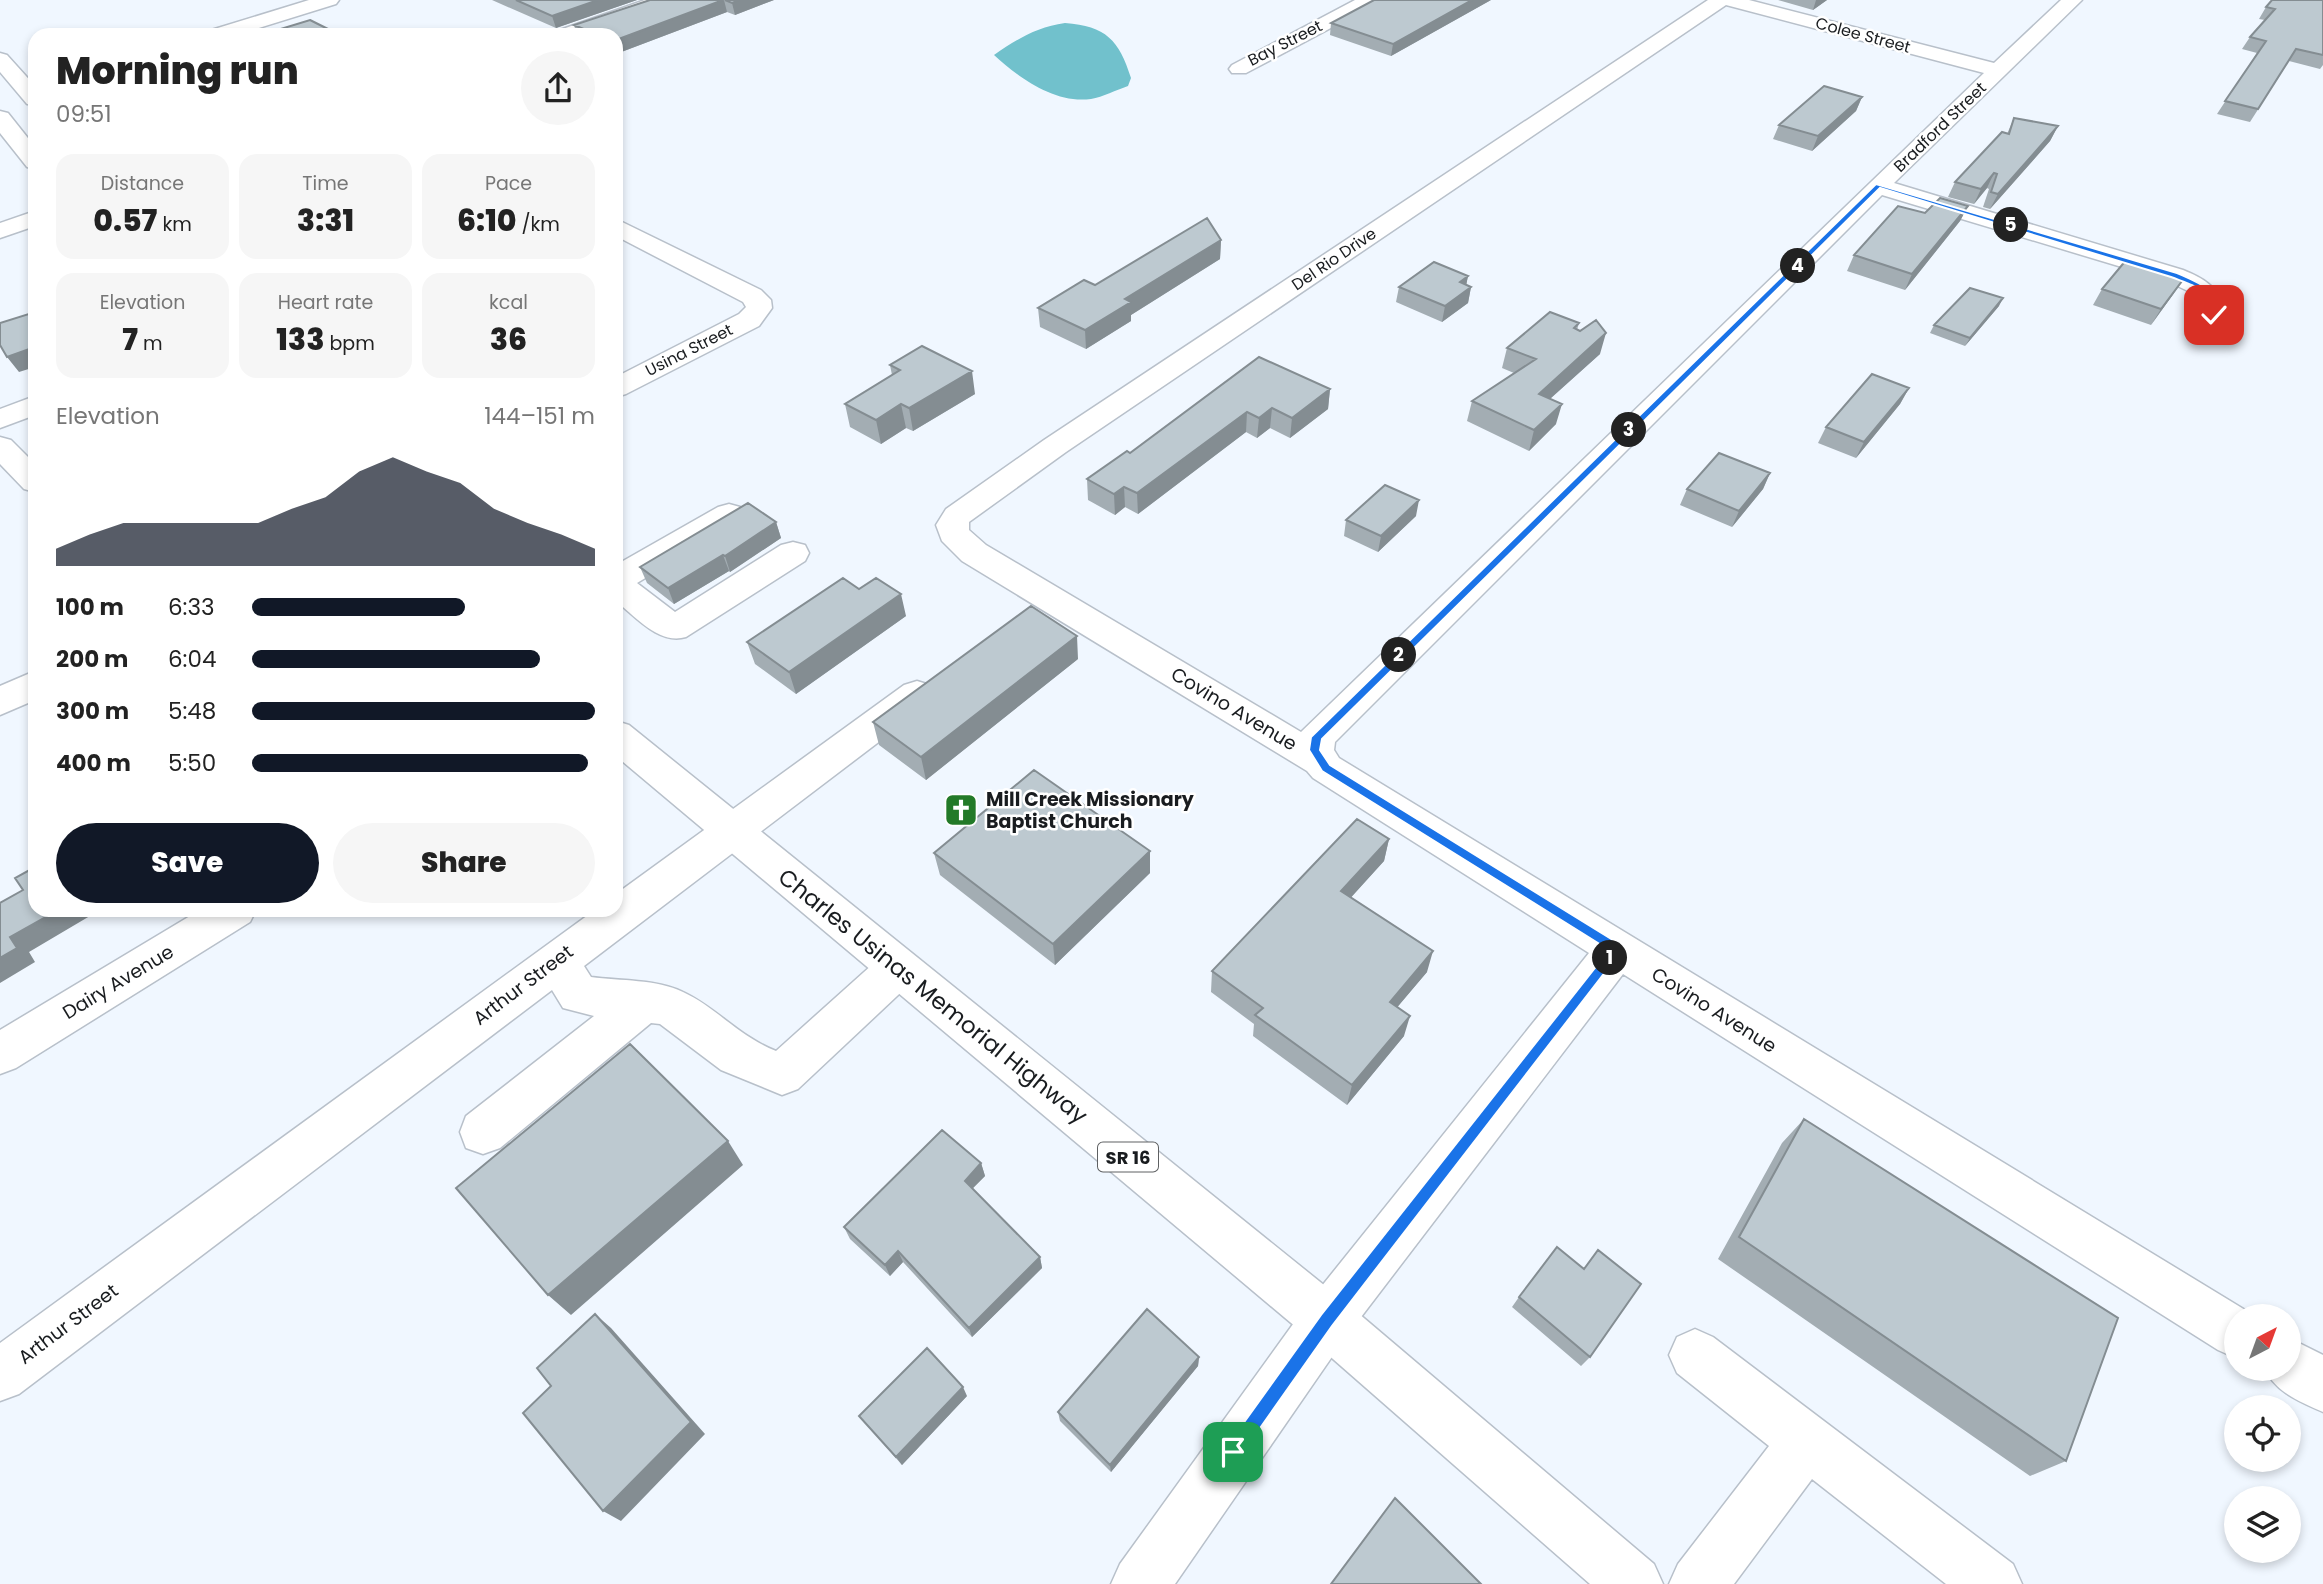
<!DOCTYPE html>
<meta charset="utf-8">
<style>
:root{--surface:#fff;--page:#f6f6f6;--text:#222;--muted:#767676;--accent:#111827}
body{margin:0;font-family:Poppins,sans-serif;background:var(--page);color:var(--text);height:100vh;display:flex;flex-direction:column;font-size:26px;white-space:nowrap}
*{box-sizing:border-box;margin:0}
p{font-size:23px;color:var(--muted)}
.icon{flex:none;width:38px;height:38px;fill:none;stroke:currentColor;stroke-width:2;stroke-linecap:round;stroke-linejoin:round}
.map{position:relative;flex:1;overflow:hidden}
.details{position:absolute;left:28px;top:28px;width:595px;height:889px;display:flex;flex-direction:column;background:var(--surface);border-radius:21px;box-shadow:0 4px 10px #0003}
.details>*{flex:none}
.needle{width:46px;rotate:41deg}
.fabs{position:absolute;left:2224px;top:1304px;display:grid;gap:14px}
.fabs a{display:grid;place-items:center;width:77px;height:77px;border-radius:50%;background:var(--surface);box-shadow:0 4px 10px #0003;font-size:35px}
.pin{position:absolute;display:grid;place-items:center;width:60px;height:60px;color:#fff;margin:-30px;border-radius:14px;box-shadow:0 4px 10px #0006}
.km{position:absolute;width:35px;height:35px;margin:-18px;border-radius:50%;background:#222;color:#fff;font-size:19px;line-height:35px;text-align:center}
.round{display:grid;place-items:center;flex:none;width:74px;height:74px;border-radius:37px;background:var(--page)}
.summary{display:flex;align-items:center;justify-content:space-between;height:119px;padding:0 28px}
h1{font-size:38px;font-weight:800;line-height:52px}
.figures{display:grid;grid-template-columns:repeat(3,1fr);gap:10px;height:119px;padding:7px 28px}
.figures div{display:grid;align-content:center;border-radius:18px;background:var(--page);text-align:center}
.figures b{font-size:30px;font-weight:800}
.figures small{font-size:19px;font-weight:400}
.figures p{font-size:19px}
.chart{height:196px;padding:14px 28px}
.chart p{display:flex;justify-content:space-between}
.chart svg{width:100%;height:126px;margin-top:7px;fill:var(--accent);opacity:.7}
.button{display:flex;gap:14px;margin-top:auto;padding:14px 28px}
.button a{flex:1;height:80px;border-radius:42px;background:var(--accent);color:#fff;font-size:28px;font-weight:800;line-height:80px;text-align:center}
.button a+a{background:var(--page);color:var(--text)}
ul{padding:0 28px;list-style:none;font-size:23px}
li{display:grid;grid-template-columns:112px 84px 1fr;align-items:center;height:52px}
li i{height:18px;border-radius:9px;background:var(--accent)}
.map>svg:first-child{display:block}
</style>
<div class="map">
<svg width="2323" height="1584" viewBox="0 0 2323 1584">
<rect width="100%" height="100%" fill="#f0f7ff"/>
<path fill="#71c1cc" d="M 1065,23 C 1106,26 1119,40 1131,78 L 1128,86 C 1116,90 1103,97 1091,99 C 1055,104 1019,78 994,55 C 1016,40 1036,27 1065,23 Z"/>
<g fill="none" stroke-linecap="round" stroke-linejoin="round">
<defs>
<path id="minor" d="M 309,0 L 339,0 L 336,4 L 236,35 L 205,35 L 208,31 Z
M 645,0 L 673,0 L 670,4 L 583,35 L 554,35 L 557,31 Z
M 1355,0 L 1379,0 L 1376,4 L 1246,73 L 1232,73 L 1229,69 L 1232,65 Z
M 1708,0 L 1749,0 L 1994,63 L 2061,0 L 2082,0 L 1894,183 L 2183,270 C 2205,279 2213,285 2227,305 L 2219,330 L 2209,332 L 2199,330 L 2195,324 L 2201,305 L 2190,292 L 2165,280 L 1882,195 L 1335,742 L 1334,750 L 1339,758 L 2255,1316 L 2236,1316 L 2236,1358 L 2218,1350 L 1623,974 L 1345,1338 L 1175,1584 L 1111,1584 L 1120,1564 L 1309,1302 L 1589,953 L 1313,778 L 1307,771 L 962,561 L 942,541 L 936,525 L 946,509 L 1044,440 ZM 1726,5 L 1984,73 L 1301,732 L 986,545 L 969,530 L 969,522 L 1066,452 Z
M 35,211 L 35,226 L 0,238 L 0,223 Z
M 616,219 L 761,290 L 771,300 L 772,308 L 759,326 L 626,394 L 616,397 L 616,377 L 739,314 L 746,307 L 743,302 L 616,236 Z
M 35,396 L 35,415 L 0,428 L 0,409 Z
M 0,437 L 11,440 L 35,464 L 35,492 L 24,489 L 0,464 Z
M 729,504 L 740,507 L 745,514 L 740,521 L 637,583 L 675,612 L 781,545 L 793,542 L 805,545 L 809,553 L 805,561 L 686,637 C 659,645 636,617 616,601 L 616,565 L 718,507 Z
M 35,671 L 35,700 L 0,715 L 0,686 Z
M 917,681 L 930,685 L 935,694 L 930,703 L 584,966 L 591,977 C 620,981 657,979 683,992 C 716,1007 738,1036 776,1051 L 883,955 L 898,949 L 913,955 L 919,968 L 913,981 L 798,1089 L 782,1095 L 721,1070 L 660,1024 L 651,1023 L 500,1148 L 483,1154 L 466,1148 L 460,1132 L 466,1116 L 594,1016 L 563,1008 L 552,990 L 19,1394 L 0,1401 L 0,1343 L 595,910 L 616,910 L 616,894 L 904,685 Z
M 200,910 L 256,910 L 250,922 L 16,1068 L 0,1074 L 0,1030 Z
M 1695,1329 L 1713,1337 L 2013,1564 L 2022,1584 L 1946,1584 L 1812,1479 L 1734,1584 L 1669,1584 L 1678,1564 L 1769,1446 L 1677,1373 L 1669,1355 L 1677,1337 Z
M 2289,1338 L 2323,1355 L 2323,1412 C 2301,1402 2274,1392 2265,1368 L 2289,1368 Z"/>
<path id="highway" d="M 0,53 L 7,55 L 35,86 L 35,105 L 27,104 L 0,72 Z
M 0,111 L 8,113 L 35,147 L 35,169 L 27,167 L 0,133 Z
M 616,721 L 629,725 L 1345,1302 L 1654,1564 L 1663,1584 L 1590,1584 L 1309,1338 L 616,756 Z"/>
</defs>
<use href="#minor" stroke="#b8c0ca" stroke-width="3"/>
<use href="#highway" stroke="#b8c0ca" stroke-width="3"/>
<use href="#minor" fill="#fff" fill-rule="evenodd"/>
<use href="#highway" fill="#fff" fill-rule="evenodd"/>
</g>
<path fill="#a3adb3" d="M 492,0 L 637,0 L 556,28 Z
M 650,0 L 774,0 L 735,15 L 727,12 L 616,54 L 616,35 L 577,35 L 574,25 Z
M 1491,0 L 1391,56 L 1330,35 L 1331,23 Z
M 1778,0 L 1827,0 L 1813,10 Z
M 2323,0 L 2323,65 L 2320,69 L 2289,61 L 2250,122 L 2217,114 L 2257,53 L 2242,49 L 2250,37 L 2265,20 L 2259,19 L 2266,7 Z
M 1862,97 L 1856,111 L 1812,151 L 1773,139 L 1779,125 Z
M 2014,118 L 2058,126 L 2050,141 L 1990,209 L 1983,207 L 1989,189 L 1987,188 L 1974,204 L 1948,197 L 1955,182 L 2007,134 Z
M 1968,206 L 1960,221 L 1905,290 L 1847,271 L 1854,255 L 1925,213 Z
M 1221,240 L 1220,259 L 1131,315 L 1131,321 L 1086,349 L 1040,327 L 1038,308 L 1095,285 Z
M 1468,276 L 1466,285 L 1471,287 L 1468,303 L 1442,322 L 1396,302 L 1399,287 Z
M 2102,289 L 2174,293 L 2151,325 L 2093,305 Z
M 1999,306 L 1965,346 L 1930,333 L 1934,325 Z
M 1579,323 L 1577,330 L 1600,354 L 1550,399 L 1556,424 L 1529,451 L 1467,421 L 1472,401 L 1514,373 L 1502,368 L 1507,348 Z
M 1259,357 L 1330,389 L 1328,409 L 1290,438 L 1270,428 L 1257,438 L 1246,432 L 1138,514 L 1125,507 L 1115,515 L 1088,500 L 1087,479 L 1130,453 Z
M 890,365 L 975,394 L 913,431 L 906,428 L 881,444 L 850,427 L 845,404 L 892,375 Z
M 1909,388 L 1900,404 L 1856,458 L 1818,443 L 1826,427 Z
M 1770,473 L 1763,489 L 1732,527 L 1680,505 L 1687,489 Z
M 1416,516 L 1378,552 L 1344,536 L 1346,520 Z
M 776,522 L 781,538 L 730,572 L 729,571 L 674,604 L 647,583 L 640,567 Z
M 859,589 L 906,616 L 796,694 L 755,664 L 747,642 Z
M 1078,659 L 926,780 L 879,745 L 873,722 Z
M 1389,839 L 1384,861 L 1351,897 L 1427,972 L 1397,1007 L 1404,1036 L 1347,1105 L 1253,1036 L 1254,1024 L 1211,992 L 1212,971 Z
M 934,853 L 1150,873 L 1055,965 L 940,875 Z
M 1804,1119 L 2066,1461 L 2030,1476 L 1718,1259 L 1782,1143 Z
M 981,1163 L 985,1176 L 972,1189 L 1040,1257 L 1042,1268 L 972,1337 L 903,1262 L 890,1276 L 850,1239 L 844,1227 Z
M 1519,1297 L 1590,1357 L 1581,1366 L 1512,1307 Z
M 1199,1357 L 1198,1366 L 1111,1472 L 1060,1421 L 1058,1412 Z
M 967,1396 L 902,1465 L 859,1416 Z"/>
<path fill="#848d92" d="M 598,0 L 637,0 L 556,28 L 552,16 Z
M 724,0 L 727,12 L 616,54 L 616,40 Z
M 739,0 L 774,0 L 735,15 L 732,3 Z
M 1472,0 L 1491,0 L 1391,56 L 1393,44 Z
M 1816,0 L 1827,0 L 1813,10 Z
M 1862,97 L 1856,111 L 1812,151 L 1818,136 Z
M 2058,126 L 2050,141 L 1990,209 L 1998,194 Z
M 1994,173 L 1987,188 L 1974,204 L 1981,189 Z
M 1968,206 L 1960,221 L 1905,290 L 1912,274 Z
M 1221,240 L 1220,259 L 1131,315 L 1131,321 L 1086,349 L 1085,330 L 1125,299 Z
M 1468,276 L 1465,291 L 1471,287 L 1468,303 L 1442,322 L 1445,306 L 1460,282 Z
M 2185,277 L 2174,293 L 2151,325 L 2161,309 Z
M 2003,298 L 1999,306 L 1965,346 L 1970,338 Z
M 1606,333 L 1600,354 L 1533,414 L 1539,394 Z
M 35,347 L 35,367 L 19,372 L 7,357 Z
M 972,371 L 975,394 L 913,431 L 909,408 Z
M 1909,388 L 1900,404 L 1856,458 L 1864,442 Z
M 1330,389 L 1328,409 L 1290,438 L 1292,418 Z
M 901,404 L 906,428 L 881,444 L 876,420 Z
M 1562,404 L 1556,424 L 1529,451 L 1534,430 Z
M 1272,408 L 1270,428 L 1257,438 L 1259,418 Z
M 1247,412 L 1246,432 L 1138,514 L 1137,493 Z
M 1770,473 L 1763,489 L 1732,527 L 1739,511 Z
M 1124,487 L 1125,507 L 1115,515 L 1114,494 Z
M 1419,500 L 1416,516 L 1378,552 L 1381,536 Z
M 776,522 L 781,538 L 730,572 L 725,556 Z
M 723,555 L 729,571 L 674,604 L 668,588 Z
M 901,594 L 906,616 L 796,694 L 789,672 Z
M 1077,636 L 1078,659 L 926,780 L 921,757 Z
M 1389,839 L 1384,861 L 1337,913 L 1341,891 Z
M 1150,851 L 1150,873 L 1055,965 L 1053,944 Z
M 58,910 L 100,910 L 29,952 L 35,962 L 0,983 L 0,958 L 10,937 Z
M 1433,951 L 1427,972 L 1384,1023 L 1390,1002 Z
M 1410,1016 L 1404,1036 L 1347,1105 L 1352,1085 Z
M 728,1141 L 743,1165 L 571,1315 L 548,1295 Z
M 981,1163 L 985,1176 L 968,1193 L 965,1181 Z
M 898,1251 L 903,1262 L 890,1276 L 885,1265 Z
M 1040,1257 L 1042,1268 L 972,1337 L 969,1328 Z
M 595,1314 L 611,1328 L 705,1434 L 621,1521 L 603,1511 Z
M 1199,1357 L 1198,1366 L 1111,1472 L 1110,1465 Z
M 963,1387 L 967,1396 L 902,1465 L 896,1457 Z"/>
<path fill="#bdc9d0" stroke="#848d92" stroke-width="2" d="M 516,0 L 598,0 L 552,16 Z
M 650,0 L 723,0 L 616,40 L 616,35 L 598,35 L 574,25 Z
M 725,0 L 739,0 L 732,3 Z
M 1374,0 L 1472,0 L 1393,44 L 1331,23 Z
M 2272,0 L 2323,0 L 2323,55 L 2296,49 L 2258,109 L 2225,101 L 2266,41 L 2250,37 L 2275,9 L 2266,7 Z
M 310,20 L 340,35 L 261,35 Z
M 1824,86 L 1862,97 L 1818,136 L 1779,125 Z
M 2014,118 L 2058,126 L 1998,194 L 1991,192 L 1997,174 L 1994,173 L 1981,189 L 1955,182 L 2002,132 L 2009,134 Z
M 1940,198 L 1968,206 L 1912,274 L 1854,255 L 1898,206 L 1925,213 Z
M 1207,218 L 1221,240 L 1125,299 L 1131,302 L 1085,330 L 1038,308 L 1084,280 L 1095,285 Z
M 2127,259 L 2185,277 L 2161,309 L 2102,289 Z
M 1434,262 L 1468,276 L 1460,282 L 1471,287 L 1445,306 L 1399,287 Z
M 1970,288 L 2003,298 L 1970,338 L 1934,325 Z
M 35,312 L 35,347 L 7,357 L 0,345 L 0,323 Z
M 1550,312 L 1579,323 L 1574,328 L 1580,331 L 1596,320 L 1606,333 L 1539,394 L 1562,404 L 1534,430 L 1472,401 L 1536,359 L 1507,348 Z
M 922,346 L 972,371 L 909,408 L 901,404 L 876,420 L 845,404 L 900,370 L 890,365 Z
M 1259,357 L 1330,389 L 1292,418 L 1272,408 L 1259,418 L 1247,412 L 1137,493 L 1124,487 L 1114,494 L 1087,479 L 1127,451 L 1130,453 Z
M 1872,374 L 1909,388 L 1864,442 L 1826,427 Z
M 1719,453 L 1770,473 L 1739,511 L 1687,489 Z
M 1385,485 L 1419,500 L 1381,536 L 1346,520 Z
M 748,503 L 776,522 L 725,556 L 723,555 L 668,588 L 640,567 Z
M 843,578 L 859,589 L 876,578 L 901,594 L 789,672 L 747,642 Z
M 1031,606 L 1077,636 L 921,757 L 873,722 Z
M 1034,770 L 1150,851 L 1053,944 L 934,853 Z
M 1357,819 L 1389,839 L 1341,891 L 1433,951 L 1390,1002 L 1410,1016 L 1352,1085 L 1255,1015 L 1263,1008 L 1212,971 Z
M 35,867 L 35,910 L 58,910 L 10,937 L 17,948 L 0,958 L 0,903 L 23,890 L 15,878 Z
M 630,1044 L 728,1141 L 548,1295 L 456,1188 Z
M 1804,1119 L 2118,1318 L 2066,1461 L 1739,1237 Z
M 942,1130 L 981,1163 L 965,1181 L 1040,1257 L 969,1328 L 898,1251 L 885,1265 L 844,1227 Z
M 1557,1247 L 1584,1269 L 1598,1250 L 1641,1284 L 1590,1357 L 1519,1297 Z
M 1147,1309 L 1199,1357 L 1110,1465 L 1058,1412 Z
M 595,1314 L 691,1422 L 603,1511 L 523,1413 L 551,1386 L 537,1368 Z
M 927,1348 L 963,1387 L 896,1457 L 859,1416 Z
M 1395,1498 L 1481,1584 L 1331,1584 Z"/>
<path fill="#1a73e8" stroke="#fff" stroke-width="2" d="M 1876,184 L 2177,273 C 2197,282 2220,289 2218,315 L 2211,317 C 2207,287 2197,287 2171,277 L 1880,188 L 1322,739 L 1320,750 L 1330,765 L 1621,945 L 1623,949 L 1332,1326 L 1239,1458 L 1233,1460 L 1227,1458 L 1225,1452 L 1227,1446 L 1321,1315 L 1609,950 L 1322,771 L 1309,750 L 1311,737 Z"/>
<defs>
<symbol id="church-square" viewBox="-11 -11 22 22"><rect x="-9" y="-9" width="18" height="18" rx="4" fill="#237a28" stroke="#fff"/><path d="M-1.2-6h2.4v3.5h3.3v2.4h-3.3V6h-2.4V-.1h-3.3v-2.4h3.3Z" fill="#fff"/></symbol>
</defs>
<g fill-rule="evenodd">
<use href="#church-square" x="942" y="791" width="38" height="38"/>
</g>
<g text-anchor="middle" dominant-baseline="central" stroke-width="5" stroke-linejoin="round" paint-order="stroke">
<g font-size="16" fill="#191c1f" stroke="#fff">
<text transform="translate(1863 35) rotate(15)">Colee Street</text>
<text transform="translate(1285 43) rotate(-27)">Bay Street</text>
<text transform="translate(1940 127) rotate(-44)">Bradford Street</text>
<text transform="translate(1334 259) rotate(-34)">Del Rio Drive</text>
<text transform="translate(689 350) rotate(-27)">Usina Street</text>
</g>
<rect fill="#fff" stroke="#5e6062" stroke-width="2" x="1098" y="1142.5" width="60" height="29" rx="5"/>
<g font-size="18" font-weight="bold" fill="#191c1f">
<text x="1128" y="1157">SR 16</text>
</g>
<g font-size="19" fill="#191c1f" stroke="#fff">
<text transform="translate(1234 709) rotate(31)">Covino Avenue</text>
<text transform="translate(118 982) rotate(-31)">Dairy Avenue</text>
<text transform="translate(523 985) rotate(-37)">Arthur Street</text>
<text transform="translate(1714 1010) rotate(32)">Covino Avenue</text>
<text transform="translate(68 1324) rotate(-37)">Arthur Street</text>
</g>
<g font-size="19" font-weight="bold" fill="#191c1f" stroke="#fff" text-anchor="start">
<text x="986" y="799">Mill Creek Missionary<tspan x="986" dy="22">Baptist Church</tspan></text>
</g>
<g font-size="23" fill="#191c1f" stroke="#fff">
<text transform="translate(933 996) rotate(39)">Charles Usinas Memorial Highway</text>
</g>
</g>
</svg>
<div class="fabs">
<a><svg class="needle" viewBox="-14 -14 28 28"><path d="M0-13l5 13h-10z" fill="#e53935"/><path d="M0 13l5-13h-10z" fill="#767676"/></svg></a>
<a><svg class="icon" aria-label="locate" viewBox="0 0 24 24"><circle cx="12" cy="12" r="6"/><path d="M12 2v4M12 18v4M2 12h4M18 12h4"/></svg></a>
<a><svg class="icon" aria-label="layers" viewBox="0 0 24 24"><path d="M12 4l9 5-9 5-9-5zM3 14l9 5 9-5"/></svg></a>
</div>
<div class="pin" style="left:1233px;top:1452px;background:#1e9e55"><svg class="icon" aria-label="arrive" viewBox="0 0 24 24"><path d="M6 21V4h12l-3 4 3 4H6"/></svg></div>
<div class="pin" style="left:2214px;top:315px;background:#d93025"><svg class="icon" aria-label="check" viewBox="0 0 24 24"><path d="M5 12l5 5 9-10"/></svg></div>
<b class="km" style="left:1610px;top:958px">1</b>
<b class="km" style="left:1399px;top:655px">2</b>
<b class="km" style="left:1629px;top:430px">3</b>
<b class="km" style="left:1798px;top:266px">4</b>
<b class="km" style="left:2011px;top:225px">5</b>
<section class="details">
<div class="summary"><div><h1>Morning run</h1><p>09:51</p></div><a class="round"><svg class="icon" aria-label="share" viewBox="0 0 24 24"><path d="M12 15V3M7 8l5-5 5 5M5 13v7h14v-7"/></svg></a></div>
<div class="figures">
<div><p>Distance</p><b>0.57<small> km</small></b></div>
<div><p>Time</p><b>3:31</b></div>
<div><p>Pace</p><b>6:10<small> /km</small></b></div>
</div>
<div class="figures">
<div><p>Elevation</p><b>7<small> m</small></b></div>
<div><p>Heart rate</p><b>133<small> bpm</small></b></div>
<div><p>kcal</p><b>36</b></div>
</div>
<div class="chart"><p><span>Elevation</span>144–151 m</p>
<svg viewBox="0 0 160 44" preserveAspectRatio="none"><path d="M0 44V38L10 33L20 29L30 29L40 29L50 29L60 29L70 24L80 20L90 11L100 6L110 11L120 15L130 24L140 29L150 33L160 38V44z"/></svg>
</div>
<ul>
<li><b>100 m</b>6:33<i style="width:62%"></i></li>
<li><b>200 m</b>6:04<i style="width:84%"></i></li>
<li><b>300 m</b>5:48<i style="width:100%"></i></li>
<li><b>400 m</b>5:50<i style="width:98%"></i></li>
</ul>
<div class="button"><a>Save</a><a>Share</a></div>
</section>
</div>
